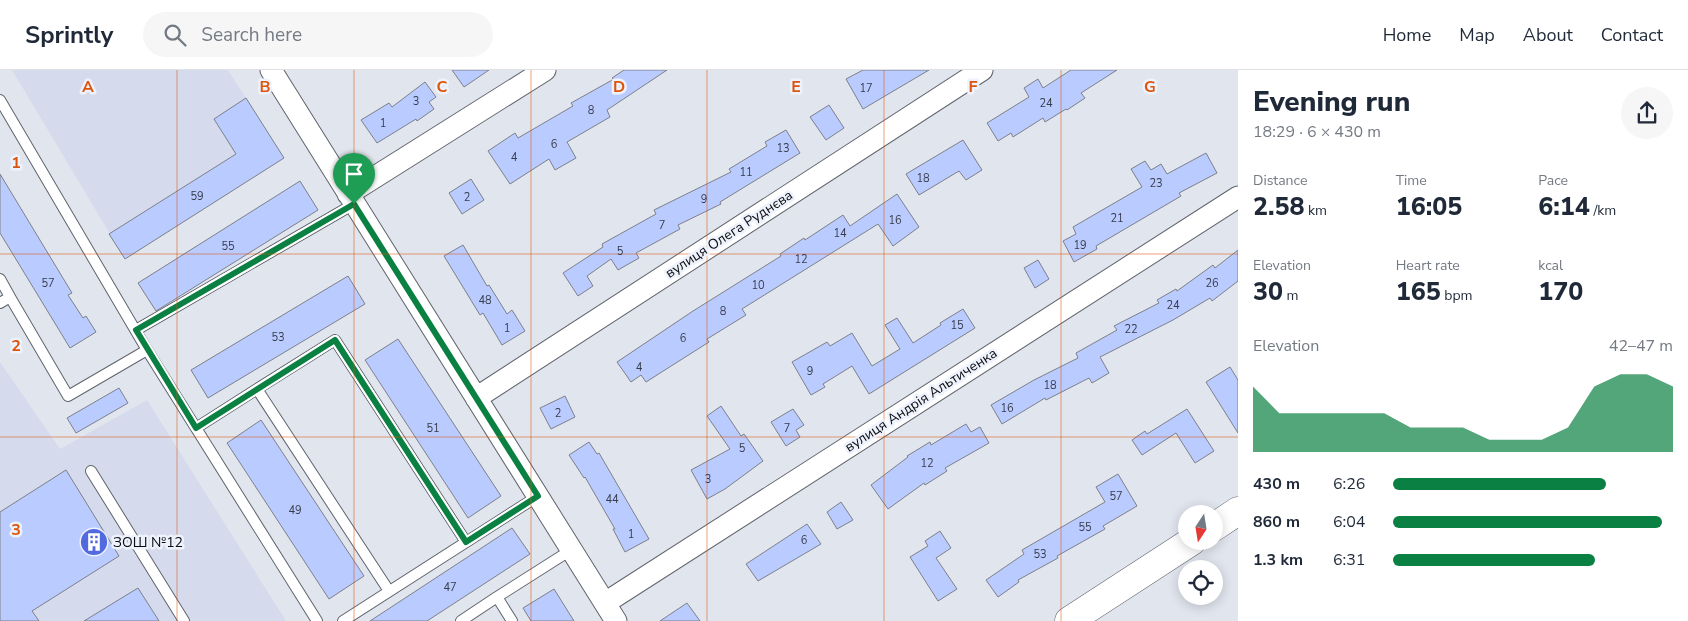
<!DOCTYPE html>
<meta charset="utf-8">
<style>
:root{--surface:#fff;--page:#f6f6f7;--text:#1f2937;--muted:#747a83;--line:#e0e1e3;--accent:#0b8043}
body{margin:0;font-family:"Nunito Sans",sans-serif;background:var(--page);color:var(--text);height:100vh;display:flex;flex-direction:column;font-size:19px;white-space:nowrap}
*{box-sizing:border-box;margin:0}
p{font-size:16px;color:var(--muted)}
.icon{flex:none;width:28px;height:28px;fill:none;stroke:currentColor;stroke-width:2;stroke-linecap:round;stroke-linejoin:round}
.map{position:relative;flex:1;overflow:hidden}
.details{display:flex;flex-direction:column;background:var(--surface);width:450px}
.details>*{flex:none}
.needle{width:32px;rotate:192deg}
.fabs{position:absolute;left:1178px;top:435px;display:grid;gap:10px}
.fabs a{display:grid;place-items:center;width:45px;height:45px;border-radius:50%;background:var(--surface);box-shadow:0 2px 12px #0003;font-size:25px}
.pin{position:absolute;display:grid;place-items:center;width:42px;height:42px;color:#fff;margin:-51px -21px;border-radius:50% 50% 50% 0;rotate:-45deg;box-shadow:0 0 5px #0007}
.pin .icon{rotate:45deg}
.round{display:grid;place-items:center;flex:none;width:52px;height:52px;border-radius:26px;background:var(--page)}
.headline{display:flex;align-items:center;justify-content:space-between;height:85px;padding:0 15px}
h1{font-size:28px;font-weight:800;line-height:38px}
.stats{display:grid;grid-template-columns:repeat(3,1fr);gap:8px;height:85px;padding:5px 15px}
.stats div{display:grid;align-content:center}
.stats b{font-size:25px;font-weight:800}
.stats small{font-size:14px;font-weight:400}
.stats p{font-size:14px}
.chart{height:140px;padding:10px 15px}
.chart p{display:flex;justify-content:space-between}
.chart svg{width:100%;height:90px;margin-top:5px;fill:var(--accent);opacity:.7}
ul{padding:0 15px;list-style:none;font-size:16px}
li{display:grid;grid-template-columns:80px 60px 1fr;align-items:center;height:38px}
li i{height:12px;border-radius:6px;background:var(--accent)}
header{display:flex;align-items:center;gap:30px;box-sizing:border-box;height:70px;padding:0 25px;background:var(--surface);border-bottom:1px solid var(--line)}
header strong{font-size:24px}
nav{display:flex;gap:28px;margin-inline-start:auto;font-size:18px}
.search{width:350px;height:45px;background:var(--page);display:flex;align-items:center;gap:12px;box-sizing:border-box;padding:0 18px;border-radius:28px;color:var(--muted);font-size:19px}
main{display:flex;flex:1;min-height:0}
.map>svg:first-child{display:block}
</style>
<header>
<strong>Sprintly</strong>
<div class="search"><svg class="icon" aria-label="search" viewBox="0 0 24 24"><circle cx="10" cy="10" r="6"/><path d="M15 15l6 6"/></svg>Search here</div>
<nav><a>Home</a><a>Map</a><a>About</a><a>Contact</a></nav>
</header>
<main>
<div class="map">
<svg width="1238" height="551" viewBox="0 0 1238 551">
<rect width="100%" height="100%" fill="#e1e5ee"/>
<path fill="#d5dbec" d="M 12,0 L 228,0 L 284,88 L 125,189 Z
M 0,292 L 60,379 L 147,330 L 286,551 L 0,551 Z"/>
<path fill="#bacbff" stroke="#7d8089" d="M 452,0 L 489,0 L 464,17 Z
M 624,0 L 667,0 L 607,40 L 610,47 L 567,72 L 576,88 L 555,100 L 549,89 L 510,114 L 488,81 L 515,63 L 518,68 L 573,36 L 571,33 L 614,9 L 612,8 Z
M 863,0 L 929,0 L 863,39 L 846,9 Z
M 1071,0 L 1117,0 L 1081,23 L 1085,28 L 1067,40 L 1066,39 L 1045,52 L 1043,48 L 1013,67 L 1011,63 L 998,71 L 987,53 L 1029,27 L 1024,18 L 1038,9 L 1043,18 Z
M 425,12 L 436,27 L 429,32 L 434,39 L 417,51 L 416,49 L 377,73 L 361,50 L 389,33 L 392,37 Z
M 246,28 L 284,88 L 125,189 L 109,164 L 236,84 L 214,49 Z
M 829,35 L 844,58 L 826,70 L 810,47 Z
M 786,60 L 800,83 L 720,132 L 721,134 L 678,155 L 680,159 L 636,183 L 639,188 L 618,200 L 611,189 L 587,206 L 593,216 L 578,226 L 563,203 L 603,177 L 602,174 L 656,144 L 654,140 L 731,102 L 729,99 L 767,76 L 765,72 Z
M 963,70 L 982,100 L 966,110 L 959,101 L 919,125 L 906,104 Z
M 1206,83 L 1217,103 L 1179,123 L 1181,126 L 1096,176 L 1097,179 L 1074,192 L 1063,171 L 1076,164 L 1073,157 L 1142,117 L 1131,99 L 1145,91 L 1151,100 L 1161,94 L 1167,104 Z
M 0,104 L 72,223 L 68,225 L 83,248 L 86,246 L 96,262 L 70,278 L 0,163 Z
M 471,109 L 484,130 L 462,144 L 449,123 Z
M 300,111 L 318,140 L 156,241 L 138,213 Z
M 897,124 L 919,157 L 893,176 L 878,154 L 742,239 L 746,245 L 707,269 L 709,272 L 646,312 L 641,305 L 631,312 L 617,292 L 693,241 L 781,186 L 780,184 L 804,168 L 805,170 L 843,145 L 850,156 Z
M 463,175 L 487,216 L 489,215 L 507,244 L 512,240 L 525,261 L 502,275 L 483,243 L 480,245 L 444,186 Z
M 1238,180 L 1238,211 L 1212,231 L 1210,228 L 1173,250 L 1100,287 L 1109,303 L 1092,313 L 1089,308 L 1046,330 L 1045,328 L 1002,354 L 991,335 L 1034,310 L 1078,288 L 1076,283 L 1117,260 L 1114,256 L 1159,233 L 1157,230 L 1176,219 L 1177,221 L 1213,195 L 1215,198 Z
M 1038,190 L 1049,209 L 1035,218 L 1024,198 Z
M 348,206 L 365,234 L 208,328 L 191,300 Z
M 963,239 L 975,258 L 869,324 L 852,296 L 823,314 L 825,317 L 811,325 L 792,292 L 827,272 L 830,276 L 852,263 L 872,296 L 900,279 L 885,255 L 897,248 L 913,273 L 941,255 L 940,253 Z
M 398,269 L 501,426 L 468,448 L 365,290 Z
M 1230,297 L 1238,310 L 1238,363 L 1206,312 Z
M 119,318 L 128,333 L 76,363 L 67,348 Z
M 565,326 L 575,347 L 551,359 L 540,338 Z
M 721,336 L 741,366 L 744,364 L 763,391 L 725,419 L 707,429 L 691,400 L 730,379 L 707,346 Z
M 793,339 L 804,355 L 796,360 L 800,367 L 786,376 L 771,352 Z
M 1187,339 L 1214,381 L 1195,393 L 1176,363 L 1142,385 L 1132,370 L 1145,361 L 1147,364 Z
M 261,350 L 364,506 L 329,529 L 227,373 Z
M 966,354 L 971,362 L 980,357 L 989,373 L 945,398 L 947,401 L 925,415 L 924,413 L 888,439 L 871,415 L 908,387 L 907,386 L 930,372 L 931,375 Z
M 589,372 L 597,384 L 599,383 L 649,469 L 625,482 L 613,459 L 615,459 L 585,407 L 584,408 L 569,385 Z
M 66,400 L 119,486 L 32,541 L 39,551 L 0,551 L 0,442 Z
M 1118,404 L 1137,436 L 1103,456 L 1105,459 L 1057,486 L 1058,488 L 1018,510 L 1019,512 L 998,527 L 986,510 L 1024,484 L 1022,480 L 1105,432 L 1096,417 Z
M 841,432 L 853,450 L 837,459 L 827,442 Z
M 807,454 L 821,474 L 758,511 L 746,494 Z
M 512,458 L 530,484 L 427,551 L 370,551 Z
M 940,461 L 951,478 L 936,488 L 957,519 L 938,531 L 910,487 L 928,476 L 925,471 Z
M 138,518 L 159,551 L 84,551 Z
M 554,519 L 574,551 L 531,551 L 523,538 Z
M 687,533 L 700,551 L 660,551 Z"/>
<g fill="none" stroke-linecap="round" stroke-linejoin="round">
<defs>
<path id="lane" d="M 0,30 L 147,280
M 0,209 L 10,227
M 0,233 L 10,227 L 68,326 L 147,280 L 317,551
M 136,260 L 354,134
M 196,358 L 257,319
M 91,401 L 184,551
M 389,521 L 257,319 L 335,270 L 466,472
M 497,527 L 571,480
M 343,551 L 538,426
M 461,551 L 497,527 L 512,551"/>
<path id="street" d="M 271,0 L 616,551
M 348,124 L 545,0
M 476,328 L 982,0
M 605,533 L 1238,127"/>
<path id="secondary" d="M 1214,457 L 1238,441
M 1069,551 L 1192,471"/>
</defs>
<use href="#lane" stroke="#61646c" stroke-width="12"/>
<use href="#street" stroke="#61646c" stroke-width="23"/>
<use href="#secondary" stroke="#61646c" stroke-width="29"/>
<use href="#lane" stroke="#fff" stroke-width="10"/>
<use href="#street" stroke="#fff" stroke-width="21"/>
<use href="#secondary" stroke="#fff" stroke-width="28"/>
</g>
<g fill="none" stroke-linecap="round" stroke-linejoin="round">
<defs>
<path id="route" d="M 354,134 L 538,426 L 466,472 L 335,270 L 196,358 L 136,260 Z"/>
</defs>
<use href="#route" stroke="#fff" stroke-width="10"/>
<use href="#route" stroke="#0b8043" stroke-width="6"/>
</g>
<path fill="none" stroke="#dd550c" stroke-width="1" stroke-opacity="0.55" d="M 177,0 L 177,551M 354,0 L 354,551M 531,0 L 531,551M 707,0 L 707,551M 884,0 L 884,551M 1061,0 L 1061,551M 0,184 L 1238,184M 0,367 L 1238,367"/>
<defs>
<symbol id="building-disc" viewBox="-11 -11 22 22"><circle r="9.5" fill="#516adf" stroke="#eef2fc"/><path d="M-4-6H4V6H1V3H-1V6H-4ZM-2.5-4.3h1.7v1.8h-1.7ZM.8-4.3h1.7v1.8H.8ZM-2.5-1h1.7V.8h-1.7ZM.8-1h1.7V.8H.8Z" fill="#fff"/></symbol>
</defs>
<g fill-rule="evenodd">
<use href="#building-disc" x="78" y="456" width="32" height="32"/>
</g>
<g text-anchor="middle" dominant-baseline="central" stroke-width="5" stroke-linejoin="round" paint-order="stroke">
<g font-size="11" fill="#373c4b">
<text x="866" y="18">17</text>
<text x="416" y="31">3</text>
<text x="1046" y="33">24</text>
<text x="591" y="40">8</text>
<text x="383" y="53">1</text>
<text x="554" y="74">6</text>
<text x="783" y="78">13</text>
<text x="514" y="87">4</text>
<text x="746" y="102">11</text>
<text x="923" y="108">18</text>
<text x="1156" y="113">23</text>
<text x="197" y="126">59</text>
<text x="467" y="127">2</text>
<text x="704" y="129">9</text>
<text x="1117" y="148">21</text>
<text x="895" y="150">16</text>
<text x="662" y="155">7</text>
<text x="840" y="163">14</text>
<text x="1080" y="175">19</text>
<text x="228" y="176">55</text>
<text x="620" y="181">5</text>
<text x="801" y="189">12</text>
<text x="48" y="213">57</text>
<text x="1212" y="213">26</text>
<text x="758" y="215">10</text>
<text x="485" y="230">48</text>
<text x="1173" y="235">24</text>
<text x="723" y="241">8</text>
<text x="957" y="255">15</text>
<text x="507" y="258">1</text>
<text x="1131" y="259">22</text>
<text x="278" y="267">53</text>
<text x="683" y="268">6</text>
<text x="639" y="297">4</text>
<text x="810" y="301">9</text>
<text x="1050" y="315">18</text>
<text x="1007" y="338">16</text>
<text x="558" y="343">2</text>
<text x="433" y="358">51</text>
<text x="787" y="358">7</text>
<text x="742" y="378">5</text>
<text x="927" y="393">12</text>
<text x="708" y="409">3</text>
<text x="1116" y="426">57</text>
<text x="612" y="429">44</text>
<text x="295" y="440">49</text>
<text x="1085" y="457">55</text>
<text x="631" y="464">1</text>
<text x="804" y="470">6</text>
<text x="1040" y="484">53</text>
<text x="450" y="517">47</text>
</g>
<g font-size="14" fill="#0b0c0f" stroke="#eef2fc">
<text transform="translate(729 164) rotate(-33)">вулиця Олега Руднєва</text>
<text transform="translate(921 330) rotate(-33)">вулиця Андрія Альтиченка</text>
</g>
<g font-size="14" fill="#0b0c0f" stroke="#eef2fc" text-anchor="start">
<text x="113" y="472">ЗОШ №12</text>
</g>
</g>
<g font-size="16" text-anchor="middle" font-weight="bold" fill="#dd550c" stroke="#eef2fc" stroke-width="5" stroke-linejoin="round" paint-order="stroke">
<text x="88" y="22">A</text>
<text x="265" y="22">B</text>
<text x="442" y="22">C</text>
<text x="619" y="22">D</text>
<text x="796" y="22">E</text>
<text x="973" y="22">F</text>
<text x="1150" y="22">G</text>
<text x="16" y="98">1</text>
<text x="16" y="281">2</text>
<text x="16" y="465">3</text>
</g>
</svg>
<div class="fabs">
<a><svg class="needle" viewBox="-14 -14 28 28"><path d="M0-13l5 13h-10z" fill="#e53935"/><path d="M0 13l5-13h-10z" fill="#747a83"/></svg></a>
<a><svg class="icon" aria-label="locate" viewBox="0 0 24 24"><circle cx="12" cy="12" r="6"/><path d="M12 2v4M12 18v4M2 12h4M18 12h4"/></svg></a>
</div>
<div class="pin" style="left:354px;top:134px;background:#1e9e55"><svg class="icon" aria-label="arrive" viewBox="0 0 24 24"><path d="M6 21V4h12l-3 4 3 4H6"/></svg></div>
</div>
<section class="details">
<div class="headline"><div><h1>Evening run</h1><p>18:29 · 6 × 430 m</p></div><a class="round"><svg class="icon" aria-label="share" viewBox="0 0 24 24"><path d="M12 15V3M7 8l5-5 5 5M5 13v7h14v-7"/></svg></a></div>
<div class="stats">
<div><p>Distance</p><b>2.58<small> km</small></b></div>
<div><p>Time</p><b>16:05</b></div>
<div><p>Pace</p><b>6:14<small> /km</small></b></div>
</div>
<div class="stats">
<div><p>Elevation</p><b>30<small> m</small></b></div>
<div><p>Heart rate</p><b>165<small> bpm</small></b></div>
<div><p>kcal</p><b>170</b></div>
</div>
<div class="chart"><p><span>Elevation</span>42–47 m</p>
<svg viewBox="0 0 160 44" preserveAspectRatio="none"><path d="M0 44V12L10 25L20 25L30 25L40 25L50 25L60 32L70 32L80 32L90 38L100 38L110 38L120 32L130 12L140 6L150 6L160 12V44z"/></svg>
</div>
<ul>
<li><b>430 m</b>6:26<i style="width:76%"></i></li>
<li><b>860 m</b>6:04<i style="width:96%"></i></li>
<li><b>1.3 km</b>6:31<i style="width:72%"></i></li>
</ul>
</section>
</main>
